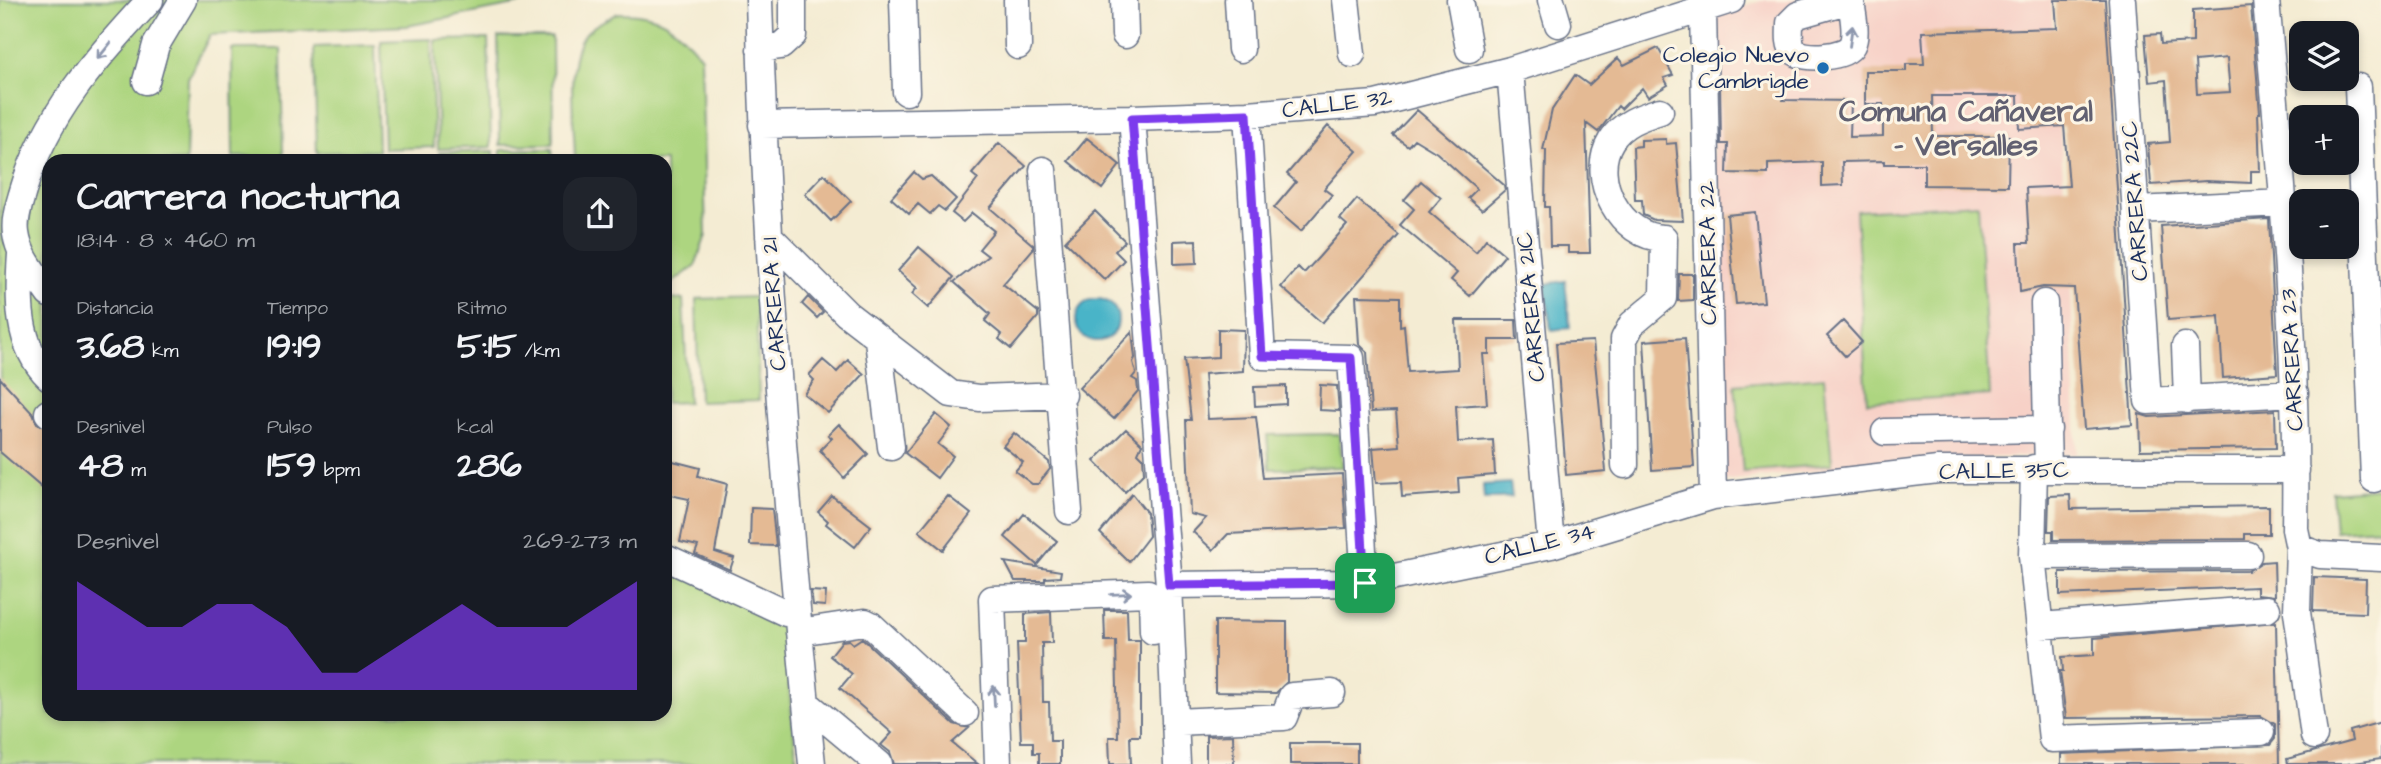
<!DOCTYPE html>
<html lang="es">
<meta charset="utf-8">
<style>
:root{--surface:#171b24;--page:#20242c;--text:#f1f3f6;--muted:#9ea1a6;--accent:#7c3aed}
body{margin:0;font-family:"Architects Daughter",sans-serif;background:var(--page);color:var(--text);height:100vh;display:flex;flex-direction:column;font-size:26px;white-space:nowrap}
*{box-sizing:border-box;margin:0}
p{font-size:23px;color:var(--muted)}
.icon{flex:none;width:38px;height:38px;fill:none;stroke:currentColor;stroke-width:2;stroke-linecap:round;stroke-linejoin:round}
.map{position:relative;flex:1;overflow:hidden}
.details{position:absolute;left:42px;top:154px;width:630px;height:567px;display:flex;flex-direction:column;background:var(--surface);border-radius:21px;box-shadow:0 4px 10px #0003}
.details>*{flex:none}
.controls{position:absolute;left:2289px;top:21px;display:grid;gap:14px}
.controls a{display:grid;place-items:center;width:70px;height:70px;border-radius:14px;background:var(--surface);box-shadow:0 4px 10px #0003;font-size:35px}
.pin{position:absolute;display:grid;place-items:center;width:60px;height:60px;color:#fff;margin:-30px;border-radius:14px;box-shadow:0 4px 10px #0006}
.round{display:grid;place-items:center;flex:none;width:74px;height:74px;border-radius:21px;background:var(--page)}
.summary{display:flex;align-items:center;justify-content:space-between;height:119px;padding:0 35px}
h1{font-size:38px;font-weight:700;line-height:52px}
.metrics{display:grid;grid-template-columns:repeat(3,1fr);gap:10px;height:119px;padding:7px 35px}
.metrics div{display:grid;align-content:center}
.metrics b{font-size:35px;font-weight:700}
.metrics small{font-size:19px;font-weight:400}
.metrics p{font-size:19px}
.chart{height:196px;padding:14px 35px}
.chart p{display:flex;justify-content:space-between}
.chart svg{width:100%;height:126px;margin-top:7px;fill:var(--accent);opacity:.7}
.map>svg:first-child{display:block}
</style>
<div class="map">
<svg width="2381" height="764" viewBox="0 0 2381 764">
<rect width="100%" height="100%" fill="#fcf5e5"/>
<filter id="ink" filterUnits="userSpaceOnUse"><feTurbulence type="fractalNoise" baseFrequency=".0143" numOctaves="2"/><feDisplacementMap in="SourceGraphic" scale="14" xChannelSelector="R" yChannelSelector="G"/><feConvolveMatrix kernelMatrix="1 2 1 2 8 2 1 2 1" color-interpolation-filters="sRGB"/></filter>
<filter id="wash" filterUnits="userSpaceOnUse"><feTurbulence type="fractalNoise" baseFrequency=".00686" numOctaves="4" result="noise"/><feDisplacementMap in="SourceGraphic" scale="28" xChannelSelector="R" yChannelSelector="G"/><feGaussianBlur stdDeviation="1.57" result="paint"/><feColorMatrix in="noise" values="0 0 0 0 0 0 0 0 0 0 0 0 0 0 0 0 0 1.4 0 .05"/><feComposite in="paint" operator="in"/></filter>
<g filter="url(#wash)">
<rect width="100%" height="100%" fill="#f4ecd3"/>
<path fill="#f7d1c7" d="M 1764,0 L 2051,0 L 2071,292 L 2077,454 L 1904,461 L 1724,481 L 1708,15 Z"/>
<path fill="#add580" stroke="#64826f" stroke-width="2" d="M 0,0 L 540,0 L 407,26 L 210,35 L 188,78 L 186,161 L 49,161 L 49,714 L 665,714 L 665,568 L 782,619 L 797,764 L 0,764 Z
M 618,13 C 661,13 674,24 701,57 L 706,235 L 695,266 L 665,288 L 665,161 L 575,161 C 575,128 566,72 580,42 C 586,28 605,20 618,13 Z
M 498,37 L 552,37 L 553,144 L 500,145 Z
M 431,39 L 434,147 L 384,149 L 381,41 Z
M 488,39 L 491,147 L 438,149 L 435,40 Z
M 375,45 L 378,151 L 317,153 L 314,47 Z
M 232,49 L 281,49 L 283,156 L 233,157 Z
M 552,149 L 553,161 L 501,161 L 501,150 Z
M 494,151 L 494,161 L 439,161 L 439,153 Z
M 1978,204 L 1990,395 L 1867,402 L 1856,211 Z
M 756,297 L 759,400 L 699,402 L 696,299 Z
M 683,299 L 688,402 L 665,403 L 665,300 Z
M 1824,377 L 1832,464 L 1743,472 L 1735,385 Z
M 1339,434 L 1343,467 L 1270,469 L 1267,435 Z
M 2381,488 L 2381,528 L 2335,531 L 2332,492 Z"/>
<path fill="#4ab4c8" stroke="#327293" stroke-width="2" d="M 1565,281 L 1570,328 L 1551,330 L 1545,284 Z
M1076 320a21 21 0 1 1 42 0a21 21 0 1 1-42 0Z
M 1510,483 L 1512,497 L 1484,499 L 1483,485 Z"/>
<g id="blocks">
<path fill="#e4ba94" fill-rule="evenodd" d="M 2055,0 L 2105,0 L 2132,425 L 2084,429 L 2074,288 L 2043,287 L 2020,292 L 2018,243 L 2029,243 L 2026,188 L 2069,186 L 2064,126 L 2019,129 L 2018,96 L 1932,96 L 1933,136 L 2009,136 L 2008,186 L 1924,185 L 1924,164 L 1884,164 L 1884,161 L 1842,162 L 1843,185 L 1822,186 L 1822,162 L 1768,164 L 1768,174 L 1727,173 L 1728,144 L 1721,144 L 1720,83 L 1782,81 L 1783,100 L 1851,101 L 1850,137 L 1883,136 L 1883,104 L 1865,104 L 1865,71 L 1906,71 L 1906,64 L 1924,64 L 1922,32 L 2057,28 Z
M 2251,6 L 2260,113 L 2258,113 L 2260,171 L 2251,171 L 2251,183 L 2206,181 L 2151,185 L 2148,144 L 2170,142 L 2166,80 L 2149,82 L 2145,35 L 2160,34 L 2161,44 L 2193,42 L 2193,10 ZM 2227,58 L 2230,92 L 2197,94 L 2195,61 Z
M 1658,48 L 1673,75 L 1664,78 L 1668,85 L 1648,97 L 1642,88 L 1621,109 L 1618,106 L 1598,132 L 1586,123 L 1590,253 L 1568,253 L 1568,246 L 1550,246 L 1549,207 L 1545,207 L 1546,150 L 1543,150 L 1552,110 L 1575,75 L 1589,85 L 1618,58 L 1624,65 Z
M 1417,110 L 1504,185 L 1505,190 L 1482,210 L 1468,198 L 1477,189 L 1437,153 L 1414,139 L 1408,146 L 1393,135 Z
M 1328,126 L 1357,151 L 1324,189 L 1332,195 L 1301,231 L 1274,208 L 1296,182 L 1287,174 Z
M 1087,138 L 1120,165 L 1102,189 L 1068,161 Z
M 1666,139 L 1666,144 L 1676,143 L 1683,221 L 1654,220 L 1643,215 L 1642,200 L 1635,200 L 1633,147 L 1641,146 L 1641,140 Z
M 999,143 L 1026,166 L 990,208 L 1033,245 L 1033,249 L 1003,284 L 1038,312 L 1038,317 L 1011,349 L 999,339 L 1002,335 L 985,321 L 990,314 L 954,282 L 988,256 L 979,249 L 994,231 L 972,213 L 963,222 L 952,213 L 978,179 L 972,174 Z
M 914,172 L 922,179 L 931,176 L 956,199 L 945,211 L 938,206 L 930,214 L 918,204 L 909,214 L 891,198 Z
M 824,174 L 851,201 L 831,221 L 805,194 Z
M 1421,181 L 1441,198 L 1429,212 L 1476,252 L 1486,239 L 1505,255 L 1470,296 L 1451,280 L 1457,273 L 1400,225 L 1414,209 L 1404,200 Z
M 1357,199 L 1399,235 L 1322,323 L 1281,287 L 1298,267 L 1304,273 L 1319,257 L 1347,225 L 1340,219 Z
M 1095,211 L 1125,241 L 1115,251 L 1124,260 L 1105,280 L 1065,241 Z
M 1755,212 L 1764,302 L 1736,304 L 1727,215 Z
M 2269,219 L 2277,374 L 2223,378 L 2219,316 L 2168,320 L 2161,226 Z
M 1196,240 L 1197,263 L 1174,264 L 1174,241 Z
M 919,247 L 954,277 L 928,308 L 912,294 L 917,288 L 898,271 Z
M 1679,274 L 1693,274 L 1693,300 L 1678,301 Z
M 1356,296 L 1400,297 L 1400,326 L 1404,325 L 1408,372 L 1458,369 L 1456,320 L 1516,320 L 1517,340 L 1489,340 L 1489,354 L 1483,354 L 1487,404 L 1456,406 L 1458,442 L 1493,440 L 1495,475 L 1458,478 L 1459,493 L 1402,497 L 1401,482 L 1376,483 L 1373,448 L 1399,446 L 1396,411 L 1371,412 L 1367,352 L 1359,344 Z
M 808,297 L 823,312 L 817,318 L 802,304 Z
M 1843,321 L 1862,342 L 1845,356 L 1827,336 Z
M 1218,329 L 1244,330 L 1243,371 L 1204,374 L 1208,419 L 1256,417 L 1263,478 L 1342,474 L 1346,528 L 1228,534 L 1213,550 L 1193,532 L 1206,518 L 1190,514 L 1186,420 L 1191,420 L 1184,359 L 1218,357 Z
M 1132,332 L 1135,358 L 1133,362 L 1136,373 L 1132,378 L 1137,381 L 1138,391 L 1114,419 L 1079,388 Z
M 1685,338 L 1694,467 L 1652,470 L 1644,341 Z
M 1593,341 L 1606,471 L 1566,475 L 1556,343 Z
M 823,360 L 837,372 L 848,360 L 864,374 L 828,413 L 804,394 L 814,380 L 809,375 Z
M 0,378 L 33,414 L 37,424 L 49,429 L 49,494 L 0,452 Z
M 1320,385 L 1337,386 L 1339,411 L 1319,410 Z
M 1286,386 L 1286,404 L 1255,406 L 1254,387 Z
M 2275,410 L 2276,448 L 2140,450 L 2139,414 L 2149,417 Z
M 936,414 L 951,427 L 938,444 L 953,456 L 937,478 L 905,453 Z
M 839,424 L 868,454 L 844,478 L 820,450 L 832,438 L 828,435 Z
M 1126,429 L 1142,444 L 1138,453 L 1143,458 L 1144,473 L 1125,492 L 1094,461 Z
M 1014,433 L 1049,462 L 1050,469 L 1038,484 L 1032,484 L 1015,471 L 1023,462 L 1003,446 Z
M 665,459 L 700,468 L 698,476 L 727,484 L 715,552 L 734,558 L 730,570 L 695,554 L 698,546 L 680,542 L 689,499 L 665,494 Z
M 1132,494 L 1147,513 L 1149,536 L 1129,562 L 1100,533 Z
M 2070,495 L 2071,509 L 2269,506 L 2269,534 L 2245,534 L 2245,539 L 2053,540 L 2053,531 L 2048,531 L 2049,496 Z
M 832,496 L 871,526 L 855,547 L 826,524 L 828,521 L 818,512 Z
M 948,496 L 971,514 L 943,550 L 919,531 Z
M 751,508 L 772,509 L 776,546 L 750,545 Z
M 1024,514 L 1057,541 L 1037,565 L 1005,537 Z
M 2274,561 L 2275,596 L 2257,594 L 2257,587 L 2060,595 L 2060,572 L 2248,571 L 2262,562 Z
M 1005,562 L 1061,571 L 1060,577 L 1045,578 L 1045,581 L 1015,581 Z
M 2314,577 L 2366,579 L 2365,613 L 2313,611 Z
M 811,591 L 826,592 L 825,606 L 813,605 Z
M 1104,610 L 1127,610 L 1128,640 L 1140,640 L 1140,736 L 1130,736 L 1131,764 L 1110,764 L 1109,737 L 1118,737 L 1116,641 L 1105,641 Z
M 1051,612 L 1052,643 L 1042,643 L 1043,702 L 1049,702 L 1050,741 L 1060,741 L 1060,764 L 1039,764 L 1039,753 L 1033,753 L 1033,742 L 1021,742 L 1017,643 L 1025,643 L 1025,614 Z
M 1215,621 L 1287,622 L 1287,682 L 1276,693 L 1215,692 Z
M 2276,622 L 2279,764 L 2061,764 L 2061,754 L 2270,745 L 2275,739 L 2275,724 L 2261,716 L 2066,718 L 2060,671 L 2063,671 L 2062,657 L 2094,655 L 2094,638 Z
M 862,638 L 954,724 L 969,728 L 952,743 L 978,764 L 894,764 L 890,752 L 881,745 L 892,733 L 840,688 L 852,674 L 830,656 L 842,641 L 849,640 L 853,644 Z
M 2381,722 L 2381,759 L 2347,764 L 2288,764 L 2287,759 L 2352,741 L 2350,731 Z
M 1233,735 L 1234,764 L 1206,764 L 1206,736 Z
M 1290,743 L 1357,743 L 1357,764 L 1290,764 Z"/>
</g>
</g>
<g filter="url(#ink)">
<use href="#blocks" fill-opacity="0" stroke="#677187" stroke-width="2"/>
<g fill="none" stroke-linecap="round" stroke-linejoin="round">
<defs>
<path id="minor" d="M 759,0 C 766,255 786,510 812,764
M 903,0 L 906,92
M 1017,0 L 1018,46
M 1124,0 L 1125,35
M 1238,0 L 1241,49
M 1346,0 L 1352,54
M 1460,0 L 1469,49
M 1551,0 L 1558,24
M 1850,0 L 1798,15 L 1790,23 C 1790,32 1788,44 1794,51 C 1803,60 1845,58 1852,45 C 1858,33 1852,13 1851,0
M 2122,0 L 2148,401 L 2295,393
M 2266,0 C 2282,176 2298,352 2295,529 L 2299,548 L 2297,612 L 2314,736
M 1703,11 L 1713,496
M 760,49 L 781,46 L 793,35 L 793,0
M 1510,70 L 1551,545
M 146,81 L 156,45 L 183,0
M 2358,87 L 2374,479
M 1247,114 L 1262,356 L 1351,358 L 1365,583
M 1132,118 L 1169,585 L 1177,764
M 762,125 L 1132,118 L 1247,114 L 1375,104 L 1510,70 L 1731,0
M 1043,170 L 1069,511
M 2136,210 L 2284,203
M 769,236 L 847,314 L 951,394 L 979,398 L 1063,395
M 21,254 C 18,296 16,346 49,377
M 49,294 C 36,275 19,257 16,233 C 14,219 19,205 23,191 C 45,115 97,57 150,0
M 2044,303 L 2048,470
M 878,340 L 891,447
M 2185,346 L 2187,400
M 48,413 L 49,414
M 1885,432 L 2048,429
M 1625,465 L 1624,339 L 1632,324 L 1663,298 L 1664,238 C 1621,238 1588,178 1611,141 C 1622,123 1641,117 1660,111
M 2034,468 L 2032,556 L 2052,739 L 2261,732
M 2299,548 L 2320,555 L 2381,558
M 2032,556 L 2248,555
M 665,557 L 786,613 L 795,608
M 1169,585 L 1365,583 L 1551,545 L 1713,496 L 1938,470 L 2296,470
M 2040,626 L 2267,609
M 799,632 L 865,622 L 871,625 L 965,713
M 806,703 L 879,764
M 1175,722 L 1284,717 L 1292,696 L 1332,693
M 998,764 L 992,599 L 1148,593 L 1152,598 L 1153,631"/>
</defs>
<use href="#minor" stroke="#677187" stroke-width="29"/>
<use href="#minor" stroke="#fff" stroke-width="26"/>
</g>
<defs><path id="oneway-shaft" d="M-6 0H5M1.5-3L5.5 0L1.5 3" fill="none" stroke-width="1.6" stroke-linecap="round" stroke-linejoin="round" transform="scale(1.75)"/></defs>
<g stroke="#8d97ae">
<use href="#oneway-shaft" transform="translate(1851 36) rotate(-82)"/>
<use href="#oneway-shaft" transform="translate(104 51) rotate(129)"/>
<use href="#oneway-shaft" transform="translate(1121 594) rotate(-2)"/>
<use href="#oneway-shaft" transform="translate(994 696) rotate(-93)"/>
</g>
</g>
<g fill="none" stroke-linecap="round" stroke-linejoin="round" filter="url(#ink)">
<defs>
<path id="route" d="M 1247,114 L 1262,356 L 1351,358 L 1365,583 L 1169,585 L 1132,118 Z"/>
</defs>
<use href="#route" stroke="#fff" stroke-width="14"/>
<use href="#route" stroke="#7c3aed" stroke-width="9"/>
</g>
<circle fill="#1f6fb2" stroke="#fcf5e5" stroke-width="2.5" cx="1823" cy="68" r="7"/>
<g text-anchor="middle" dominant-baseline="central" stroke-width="6" stroke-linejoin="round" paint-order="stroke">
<g font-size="23" fill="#1b2f5e" stroke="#fcf5e5" text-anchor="end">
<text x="1809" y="55">Colegio Nuevo<tspan x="1809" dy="26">Cambrigde</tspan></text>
</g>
<g font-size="23" fill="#1b2f5e" stroke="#fcf5e5">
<text transform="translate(1337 104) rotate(-7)">CALLE 32</text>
<text transform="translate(2135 201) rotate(-94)">CARRERA 22C</text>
<text transform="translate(1708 253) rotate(-91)">CARRERA 22</text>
<text transform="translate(774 304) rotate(-94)">CARRERA 21</text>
<text transform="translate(1531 307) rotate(-95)">CARRERA 21C</text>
<text transform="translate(2292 360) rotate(-93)">CARRERA 23</text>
<text transform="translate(2004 471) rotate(-1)">CALLE 35C</text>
<text transform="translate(1540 544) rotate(-14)">CALLE 34</text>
</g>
<g font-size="30" font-weight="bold" fill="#616071" stroke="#fcf5e5">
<text x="1966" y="112">Comuna Cañaveral<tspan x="1966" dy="34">- Versalles</tspan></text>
</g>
</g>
</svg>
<div class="controls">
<a><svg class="icon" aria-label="layers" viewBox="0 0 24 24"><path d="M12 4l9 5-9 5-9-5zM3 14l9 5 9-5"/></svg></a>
<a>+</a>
<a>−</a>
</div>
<div class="pin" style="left:1365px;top:583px;background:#1e9e55"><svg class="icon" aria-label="arrive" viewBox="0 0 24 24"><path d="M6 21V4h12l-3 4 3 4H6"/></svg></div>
<section class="details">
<div class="summary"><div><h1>Carrera nocturna</h1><p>18:14 · 8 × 460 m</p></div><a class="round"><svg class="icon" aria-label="share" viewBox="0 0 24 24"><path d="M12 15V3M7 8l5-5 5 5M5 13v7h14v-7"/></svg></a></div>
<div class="metrics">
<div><p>Distancia</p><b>3.68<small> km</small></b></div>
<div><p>Tiempo</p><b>19:19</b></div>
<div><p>Ritmo</p><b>5:15<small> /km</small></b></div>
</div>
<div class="metrics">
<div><p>Desnivel</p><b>48<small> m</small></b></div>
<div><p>Pulso</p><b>159<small> bpm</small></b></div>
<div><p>kcal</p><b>286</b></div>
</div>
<div class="chart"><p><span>Desnivel</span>269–273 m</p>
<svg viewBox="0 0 160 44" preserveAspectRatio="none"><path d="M0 44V6L10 14L20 22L30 22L40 14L50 14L60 22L70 38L80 38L90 30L100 22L110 14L120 22L130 22L140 22L150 14L160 6V44z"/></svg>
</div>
</section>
</div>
